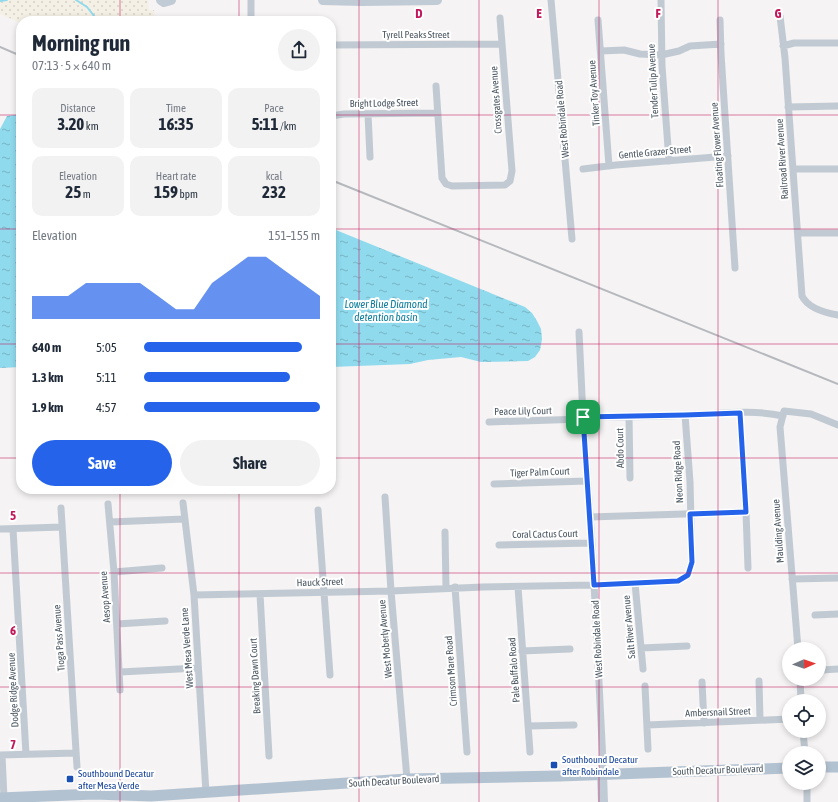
<!DOCTYPE html>
<meta charset="utf-8">
<style>
:root{--surface:#fff;--page:#f2f2f3;--text:#1f2937;--muted:#747a83;--accent:#2563eb}
body{margin:0;font-family:"Asap Condensed",sans-serif;background:var(--page);color:var(--text);height:100vh;display:flex;flex-direction:column;font-size:15px;white-space:nowrap}
*{box-sizing:border-box;margin:0}
p{font-size:13px;color:var(--muted)}
.icon{flex:none;width:22px;height:22px;fill:none;stroke:currentColor;stroke-width:2;stroke-linecap:round;stroke-linejoin:round}
.map{position:relative;flex:1;overflow:hidden}
.side{position:absolute;left:16px;top:16px;width:320px;height:478px;display:flex;flex-direction:column;background:var(--surface);border-radius:16px;box-shadow:0 2px 6px #0003}
.side>*{flex:none}
.needle{width:26px;rotate:88deg}
.buttons{position:absolute;left:782px;top:642px;display:grid;gap:8px}
.buttons a{display:grid;place-items:center;width:44px;height:44px;border-radius:50%;background:var(--surface);box-shadow:0 2px 6px #0003;font-size:20px}
.pin{position:absolute;display:grid;place-items:center;width:34px;height:34px;color:#fff;margin:-17px;border-radius:8px;box-shadow:0 2px 6px #0006}
.round{display:grid;place-items:center;flex:none;width:42px;height:42px;border-radius:21px;background:var(--page)}
.head{display:flex;align-items:center;justify-content:space-between;height:68px;padding:0 16px}
h1{font-size:22px;font-weight:700;line-height:30px}
.metrics{display:grid;grid-template-columns:repeat(3,1fr);gap:6px;height:68px;padding:4px 16px}
.metrics div{display:grid;align-content:center;border-radius:10px;background:var(--page);text-align:center}
.metrics b{font-size:17px;font-weight:700}
.metrics small{font-size:11px;font-weight:400}
.metrics p{font-size:11px}
.chart{height:112px;padding:8px 16px}
.chart p{display:flex;justify-content:space-between}
.chart svg{width:100%;height:72px;margin-top:4px;fill:var(--accent);opacity:.7}
.button{display:flex;gap:8px;margin-top:auto;padding:8px 16px}
.button a{flex:1;height:46px;border-radius:24px;background:var(--accent);color:#fff;font-size:16px;font-weight:700;line-height:46px;text-align:center}
.button a+a{background:var(--page);color:var(--text)}
ul{padding:0 16px;list-style:none;font-size:13px}
li{display:grid;grid-template-columns:64px 48px 1fr;align-items:center;height:30px}
li i{height:10px;border-radius:5px;background:var(--accent)}
.map>svg:first-child{display:block}
</style>
<div class="map">
<svg width="838" height="802" viewBox="0 0 838 802">
<defs>
<pattern id="sand-dots" width="8" height="8" patternUnits="userSpaceOnUse"><rect width="8" height="8" fill="#f5f0e5"/><path d="M2 2h.1M6 6h.1" fill="none" stroke="#d4d0c7" stroke-width="1.8" stroke-linecap="round"/></pattern>
<pattern id="water-ripples" width="26" height="14" patternUnits="userSpaceOnUse"><rect width="26" height="14" fill="#90daee"/><path d="M2 4q2-2 4 0t4 0M15 11q2-2 4 0t4 0" fill="none" stroke="#78b4c4"/></pattern>
</defs>
<rect width="100%" height="100%" fill="#f5f3f3"/>
<path fill="url(#sand-dots)" d="M 0,0 L 148,0 L 149,10 L 154,10 L 155,21 L 21,21 L 21,23 L 0,14 Z"/>
<path fill="url(#water-ripples)" d="M 21,114 L 21,367 L 0,368 L 0,129 L 7,116 Z
M 331,228 L 525,307 L 532,313 L 537,321 L 541,329 L 542,339 L 540,350 L 535,357 L 528,361 L 481,362 L 461,357 L 428,360 L 410,364 L 331,367 Z"/>
<g fill="none" stroke-linecap="round" stroke-linejoin="round">
<path stroke="#90daee" stroke-width="2" d="M 76,0 L 87,7 L 98,21
M 0,1 L 7,0"/>
<path stroke="#c1cad2" stroke-width="7" d="M 251,0 L 251,21
M 551,0 L 572,239
M 661,0 L 662,66 L 669,161
M 780,16 L 785,58 L 802,296 C 808,308 826,313 838,315
M 598,20 L 609,166
M 720,20 L 721,54 L 735,268
M 331,45 L 502,44
M 783,46 L 794,43 L 838,43
M 601,51 L 624,50 L 640,54 L 661,55 L 679,51 L 690,46 L 721,44
M 436,86 L 442,178 L 446,184 L 452,186 L 505,185 L 510,181 L 512,171 L 500,18
M 788,107 L 838,106
M 368,114 L 370,157
M 331,116 L 344,114 L 438,113
M 583,169 L 616,165 L 728,156
M 793,169 L 838,169
M 798,233 L 838,233
M 579,332 L 583,417 L 592,543 L 603,762 L 602,774
M 740,413 L 746,512 L 748,568
M 629,416 L 630,478
M 583,417 C 618,417 653,417 688,415 C 719,414 752,409 783,416
M 489,422 L 583,419
M 494,484 L 587,481
M 385,497 L 391,591 L 407,779
M 183,503 L 194,595 L 206,793
M 108,504 L 114,572 L 120,690
M 61,508 L 77,767
M 318,510 L 330,675
M 590,517 L 746,512
M 110,522 L 184,519
M 0,529 L 62,527
M 13,529 L 26,754
M 445,532 L 446,588
M 499,545 L 592,543
M 114,572 L 162,568
M 792,579 L 838,578
M 635,583 L 643,669
M 455,587 L 467,752
M 518,587 L 530,752
M 260,594 L 269,756
M 194,595 L 391,591 L 483,587 L 594,585 L 678,581 L 688,575 L 692,562 L 690,482 L 685,415
M 815,615 L 838,614
M 117,624 L 165,621
M 641,648 L 687,646
M 798,649 L 780,427 L 784,411 L 811,414 L 838,425
M 522,651 L 570,649
M 822,670 L 838,669
M 120,672 L 198,668
M 800,679 L 801,701
M 759,681 L 760,720
M 702,682 L 704,723
M 645,686 L 648,749
M 647,725 L 789,719
M 528,726 L 574,725
M 803,731 L 805,753
M 0,755 L 76,753
M 2,755 L 4,798
M 807,783 L 807,802"/>
<path stroke="#c1cbd6" stroke-width="10" d="M 161,0 L 164,2 L 171,0
M 323,0 L 362,1 L 437,0
M 602,774 L 603,802"/>
<path stroke="#b3c2d1" stroke-width="11" d="M 819,767 L 838,767
M 0,798 L 94,794 L 151,796 L 407,779 L 559,776 L 789,768"/>
<path stroke="#b5b8bd" stroke-width="2" d="M 0,47 L 21,56
M 331,180 L 838,384"/>
</g>
<g fill="none" stroke-linecap="round" stroke-linejoin="round">
<defs>
<path id="route" d="M 740,413 L 746,512 L 690,514 L 692,562 L 688,575 L 678,581 L 594,585 L 583,417 L 685,415 Z"/>
</defs>
<use href="#route" stroke="#fff" stroke-width="8"/>
<use href="#route" stroke="#2563eb" stroke-width="5"/>
</g>
<path fill="none" stroke="#c2185b" stroke-width="1" stroke-opacity="0.55" d="M 120,0 L 120,21M 239,0 L 239,21M 359,0 L 359,802M 479,0 L 479,802M 599,0 L 599,802M 718,0 L 718,802M 0,115 L 21,115M 331,115 L 838,115M 0,229 L 21,229M 331,229 L 838,229M 0,344 L 21,344M 331,344 L 838,344M 0,458 L 21,458M 331,458 L 838,458M 120,489 L 120,802M 239,489 L 239,802M 0,573 L 838,573M 0,687 L 838,687"/>
<g fill="#1a4fb4" stroke="#fff" stroke-width="1.5">
<rect x="550" y="761" width="8" height="8" rx="2"/>
<rect x="66" y="775" width="8" height="8" rx="2"/>
</g>
<g text-anchor="middle" dominant-baseline="central" stroke-width="4" stroke-linejoin="round" paint-order="stroke">
<g font-size="10" fill="#4a5661" stroke="#fff">
<text x="416" y="34">Tyrell Peaks Street</text>
<text transform="translate(653 81) rotate(-93)">Tender Tulip Avenue</text>
<text transform="translate(594 93) rotate(-94)">Tinker Toy Avenue</text>
<text transform="translate(496 100) rotate(-94)">Crossgates Avenue</text>
<text transform="translate(384 103) rotate(-1)">Bright Lodge Street</text>
<text transform="translate(562 119) rotate(-95)">West Robindale Road</text>
<text transform="translate(717 145) rotate(-94)">Floating Flower Avenue</text>
<text transform="translate(655 152) rotate(-5)">Gentle Grazer Street</text>
<text transform="translate(782 159) rotate(-94)">Railroad River Avenue</text>
<text transform="translate(523 411) rotate(-1)">Peace Lily Court</text>
<text transform="translate(620 448) rotate(-91)">Abdo Court</text>
<text transform="translate(540 472) rotate(-2)">Tiger Palm Court</text>
<text transform="translate(678 472) rotate(-93)">Neon Ridge Road</text>
<text transform="translate(778 531) rotate(-94)">Maulding Avenue</text>
<text transform="translate(545 534) rotate(-1)">Coral Cactus Court</text>
<text transform="translate(320 582) rotate(-2)">Hauck Street</text>
<text transform="translate(105 597) rotate(-94)">Aesop Avenue</text>
<text transform="translate(629 627) rotate(-95)">Salt River Avenue</text>
<text transform="translate(59 638) rotate(-94)">Tioga Pass Avenue</text>
<text transform="translate(385 639) rotate(-95)">West Moberly Avenue</text>
<text transform="translate(597 639) rotate(-93)">West Robindale Road</text>
<text transform="translate(187 648) rotate(-94)">West Mesa Verde Lane</text>
<text transform="translate(514 670) rotate(-94)">Pale Buffalo Road</text>
<text transform="translate(451 671) rotate(-94)">Crimson Mare Road</text>
<text transform="translate(255 676) rotate(-93)">Breaking Dawn Court</text>
<text transform="translate(13 690) rotate(-93)">Dodge Ridge Avenue</text>
<text transform="translate(718 712) rotate(-2)">Ambersnail Street</text>
<text transform="translate(718 770) rotate(-2)">South Decatur Boulevard</text>
<text transform="translate(394 781) rotate(-3)">South Decatur Boulevard</text>
</g>
<g font-size="10" fill="#164399" stroke="#fff" text-anchor="start">
<text x="562" y="759">Southbound Decatur<tspan x="562" dy="12">after Robindale</tspan></text>
<text x="78" y="773">Southbound Decatur<tspan x="78" dy="12">after Mesa Verde</tspan></text>
</g>
<g font-size="11" font-style="italic" fill="#0c7c9b" stroke="#fff">
<text x="386" y="304">Lower Blue Diamond<tspan x="386" dy="13">detention basin</tspan></text>
</g>
</g>
<g font-size="13" text-anchor="middle" font-weight="bold" fill="#c2185b" stroke="#fff" stroke-width="4" stroke-linejoin="round" paint-order="stroke">
<text x="419" y="18">D</text>
<text x="539" y="18">E</text>
<text x="658" y="18">F</text>
<text x="778" y="18">G</text>
<text x="13" y="520">5</text>
<text x="13" y="635">6</text>
<text x="13" y="749">7</text>
</g>
</svg>
<div class="buttons">
<a><svg class="needle" viewBox="-14 -14 28 28"><path d="M0-13l5 13h-10z" fill="#e53935"/><path d="M0 13l5-13h-10z" fill="#747a83"/></svg></a>
<a><svg class="icon" aria-label="locate" viewBox="0 0 24 24"><circle cx="12" cy="12" r="6"/><path d="M12 2v4M12 18v4M2 12h4M18 12h4"/></svg></a>
<a><svg class="icon" aria-label="layers" viewBox="0 0 24 24"><path d="M12 4l9 5-9 5-9-5zM3 14l9 5 9-5"/></svg></a>
</div>
<div class="pin" style="left:583px;top:417px;background:#1e9e55"><svg class="icon" aria-label="arrive" viewBox="0 0 24 24"><path d="M6 21V4h12l-3 4 3 4H6"/></svg></div>
<section class="side">
<div class="head"><div><h1>Morning run</h1><p>07:13 · 5 × 640 m</p></div><a class="round"><svg class="icon" aria-label="share" viewBox="0 0 24 24"><path d="M12 15V3M7 8l5-5 5 5M5 13v7h14v-7"/></svg></a></div>
<div class="metrics">
<div><p>Distance</p><b>3.20<small> km</small></b></div>
<div><p>Time</p><b>16:35</b></div>
<div><p>Pace</p><b>5:11<small> /km</small></b></div>
</div>
<div class="metrics">
<div><p>Elevation</p><b>25<small> m</small></b></div>
<div><p>Heart rate</p><b>159<small> bpm</small></b></div>
<div><p>kcal</p><b>232</b></div>
</div>
<div class="chart"><p><span>Elevation</span>151–155 m</p>
<svg viewBox="0 0 160 44" preserveAspectRatio="none"><path d="M0 44V30L10 30L20 30L30 22L40 22L50 22L60 22L70 30L80 38L90 38L100 22L110 14L120 6L130 6L140 14L150 22L160 30V44z"/></svg>
</div>
<ul>
<li><b>640 m</b>5:05<i style="width:90%"></i></li>
<li><b>1.3 km</b>5:11<i style="width:83%"></i></li>
<li><b>1.9 km</b>4:57<i style="width:100%"></i></li>
</ul>
<div class="button"><a>Save</a><a>Share</a></div>
</section>
</div>
